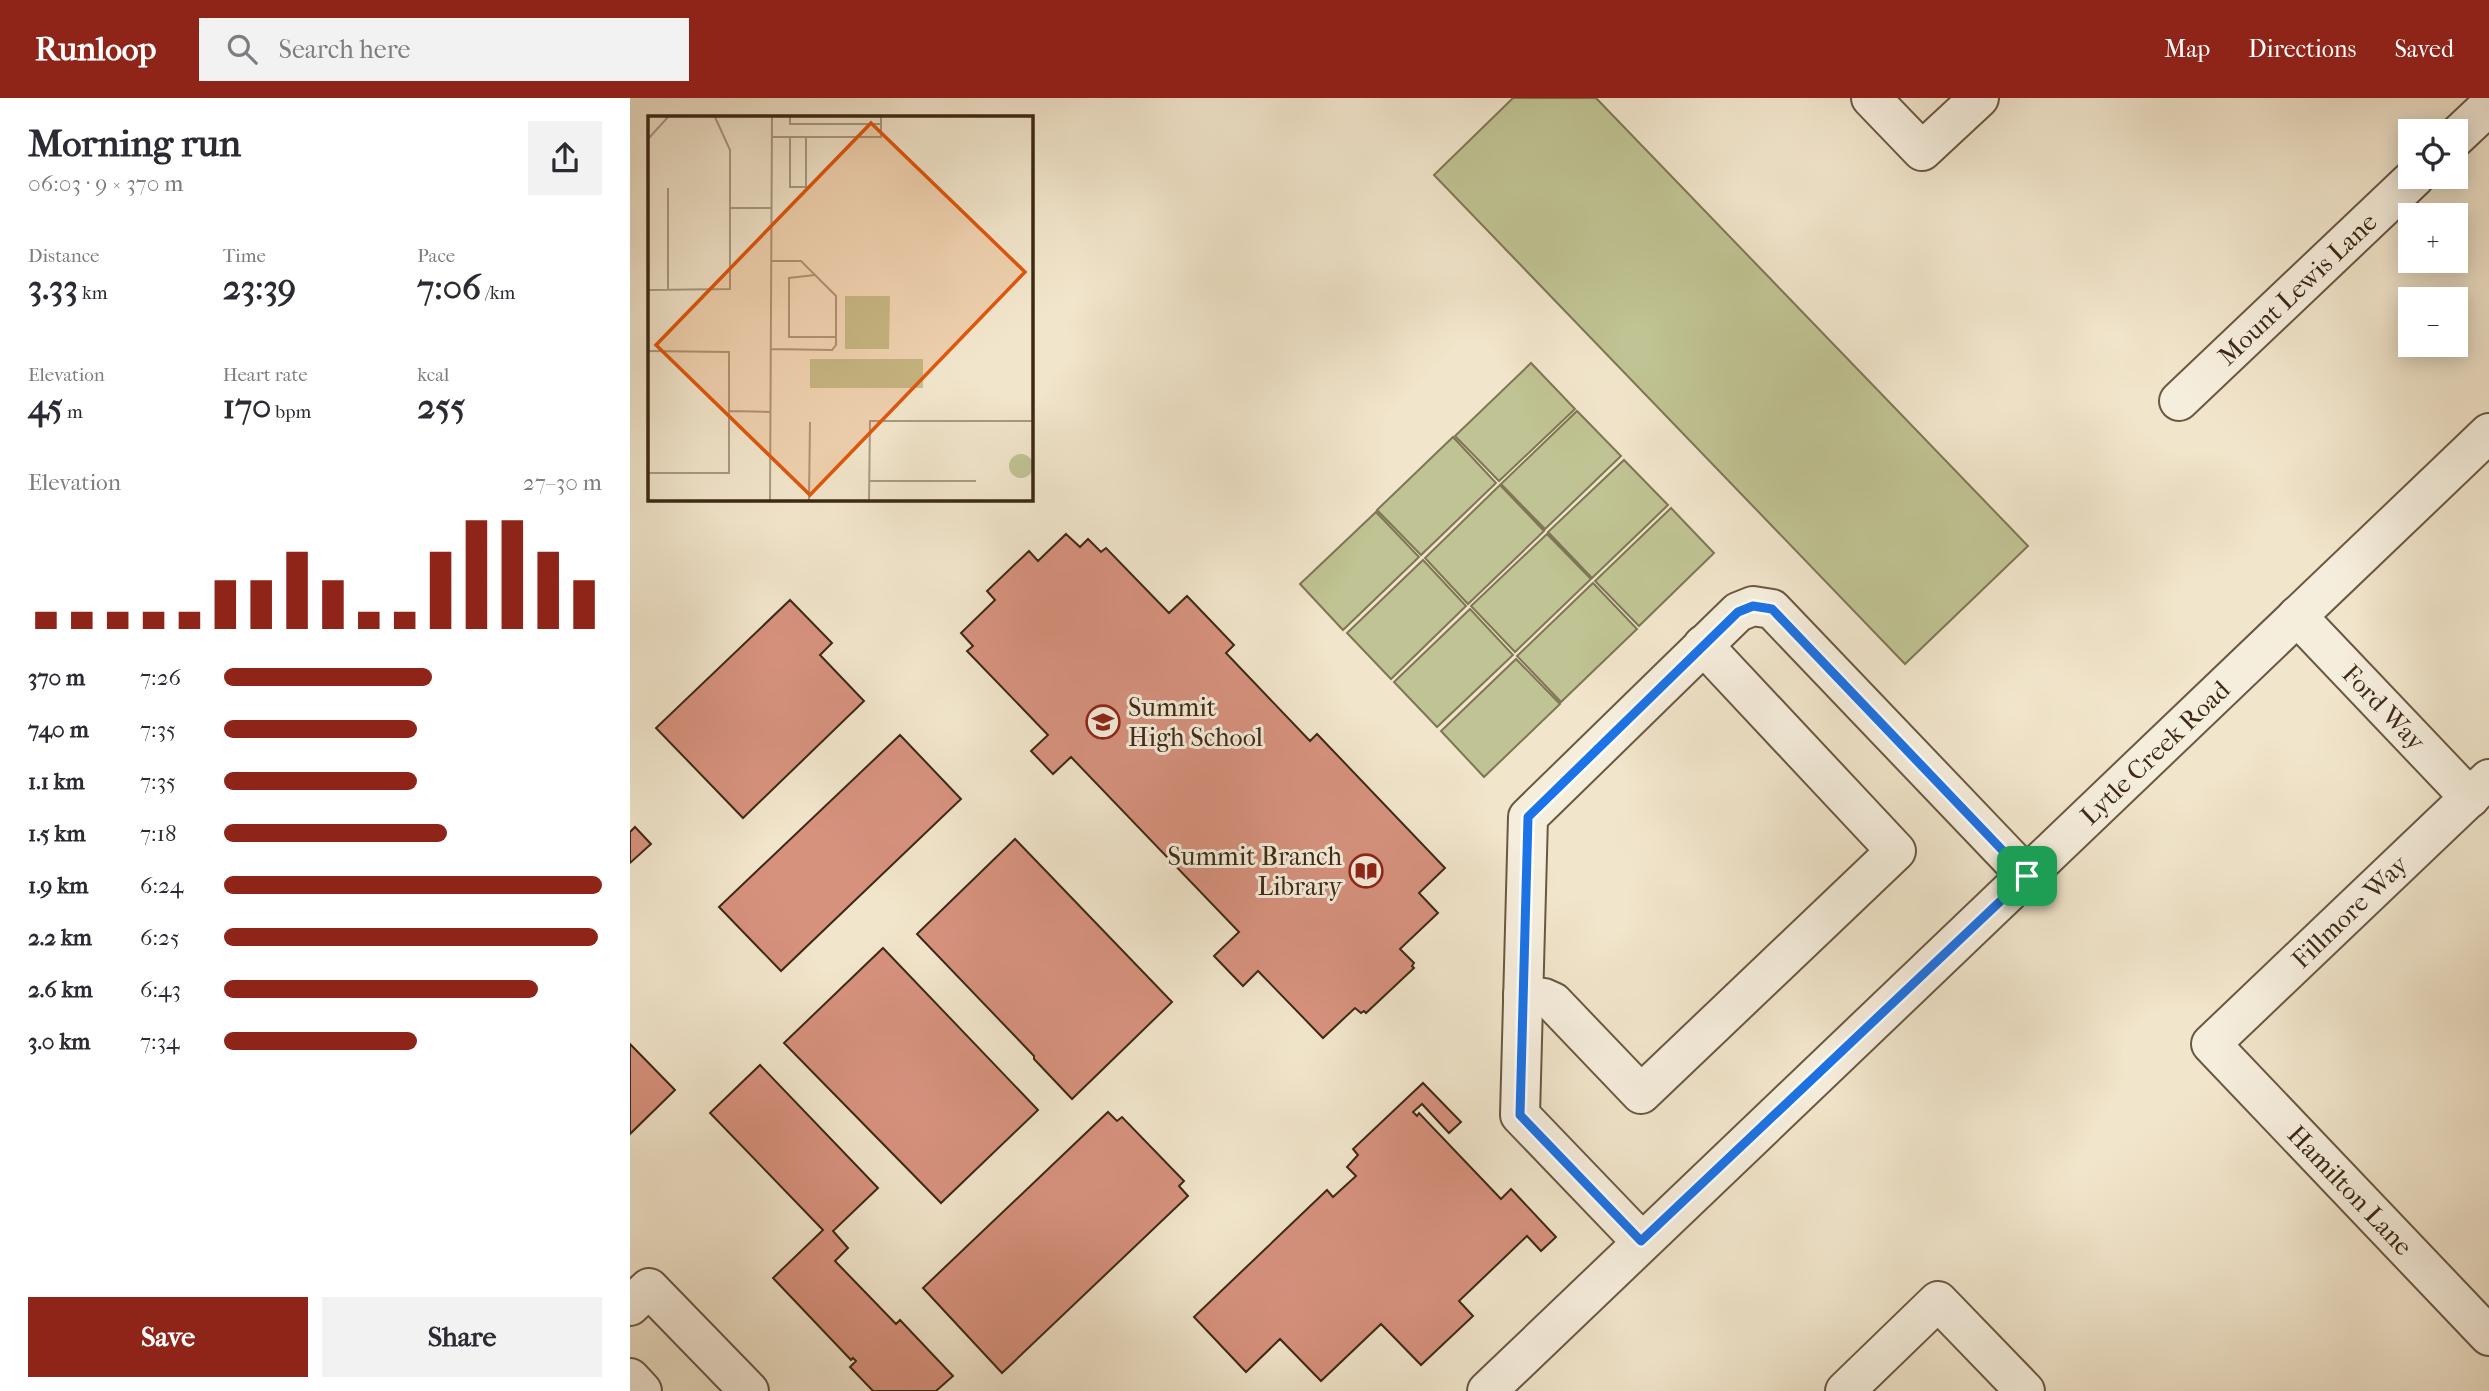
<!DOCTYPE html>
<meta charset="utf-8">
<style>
:root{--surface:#fff;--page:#f2f2f3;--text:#2b2b33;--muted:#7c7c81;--accent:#8f2418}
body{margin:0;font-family:"IM FELL French Canon",serif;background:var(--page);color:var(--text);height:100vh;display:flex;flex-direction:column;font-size:26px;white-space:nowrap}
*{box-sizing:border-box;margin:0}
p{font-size:23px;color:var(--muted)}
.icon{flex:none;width:38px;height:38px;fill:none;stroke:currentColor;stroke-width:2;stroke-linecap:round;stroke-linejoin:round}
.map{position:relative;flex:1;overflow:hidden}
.side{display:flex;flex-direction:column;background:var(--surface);width:630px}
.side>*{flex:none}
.buttons{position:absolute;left:1768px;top:21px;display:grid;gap:14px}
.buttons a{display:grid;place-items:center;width:70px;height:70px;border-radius:0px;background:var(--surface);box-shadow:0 4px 18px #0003;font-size:35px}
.pin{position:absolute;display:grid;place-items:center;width:60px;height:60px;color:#fff;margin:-30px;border-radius:14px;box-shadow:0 4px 10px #0006}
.round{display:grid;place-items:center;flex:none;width:74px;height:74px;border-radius:0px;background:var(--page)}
.head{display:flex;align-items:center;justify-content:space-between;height:119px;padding:0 28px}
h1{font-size:38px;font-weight:800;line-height:52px}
.metrics{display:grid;grid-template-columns:repeat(3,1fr);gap:10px;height:119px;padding:7px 28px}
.metrics div{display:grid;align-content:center}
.metrics b{font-size:35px;font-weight:800}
.metrics small{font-size:19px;font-weight:400}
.metrics p{font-size:19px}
.chart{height:196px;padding:14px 28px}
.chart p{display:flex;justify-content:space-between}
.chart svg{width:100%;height:126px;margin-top:7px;stroke:var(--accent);stroke-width:6}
.cta{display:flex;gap:14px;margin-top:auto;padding:14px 28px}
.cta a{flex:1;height:80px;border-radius:0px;background:var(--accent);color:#fff;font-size:28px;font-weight:800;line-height:80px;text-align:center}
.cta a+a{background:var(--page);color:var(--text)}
ul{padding:0 28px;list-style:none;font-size:23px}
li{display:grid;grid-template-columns:112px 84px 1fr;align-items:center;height:52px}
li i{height:18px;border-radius:9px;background:var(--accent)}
header{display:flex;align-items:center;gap:42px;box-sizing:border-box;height:98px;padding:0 35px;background:var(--accent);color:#fff}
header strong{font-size:33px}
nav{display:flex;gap:38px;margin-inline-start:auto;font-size:24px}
.search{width:490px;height:63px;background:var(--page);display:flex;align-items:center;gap:18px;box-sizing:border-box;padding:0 24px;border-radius:0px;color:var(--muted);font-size:26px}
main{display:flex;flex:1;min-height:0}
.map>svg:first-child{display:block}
</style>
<header>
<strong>Runloop</strong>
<div class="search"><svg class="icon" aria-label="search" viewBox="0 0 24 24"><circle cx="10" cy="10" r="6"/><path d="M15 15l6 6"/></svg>Search here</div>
<nav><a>Map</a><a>Directions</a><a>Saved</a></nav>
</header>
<main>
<section class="side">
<div class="head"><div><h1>Morning run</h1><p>06:03 · 9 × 370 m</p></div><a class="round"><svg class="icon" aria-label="share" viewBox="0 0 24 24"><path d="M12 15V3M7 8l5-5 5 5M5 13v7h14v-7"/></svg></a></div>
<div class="metrics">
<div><p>Distance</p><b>3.33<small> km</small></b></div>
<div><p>Time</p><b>23:39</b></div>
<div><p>Pace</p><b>7:06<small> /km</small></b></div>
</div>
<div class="metrics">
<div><p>Elevation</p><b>45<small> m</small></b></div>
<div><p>Heart rate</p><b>170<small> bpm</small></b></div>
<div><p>kcal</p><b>255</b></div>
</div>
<div class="chart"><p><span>Elevation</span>27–30 m</p>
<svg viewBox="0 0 160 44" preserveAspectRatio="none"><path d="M5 44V38M15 44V38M25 44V38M35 44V38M45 44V38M55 44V27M65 44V27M75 44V17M85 44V27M95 44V38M105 44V38M115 44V17M125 44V6M135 44V6M145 44V17M155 44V27"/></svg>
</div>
<ul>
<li><b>370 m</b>7:26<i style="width:55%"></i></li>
<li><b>740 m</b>7:35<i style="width:51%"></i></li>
<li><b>1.1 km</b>7:35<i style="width:51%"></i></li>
<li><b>1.5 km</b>7:18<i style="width:59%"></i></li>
<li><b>1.9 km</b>6:24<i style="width:100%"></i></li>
<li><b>2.2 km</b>6:25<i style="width:99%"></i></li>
<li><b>2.6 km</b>6:43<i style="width:83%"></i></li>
<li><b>3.0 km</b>7:34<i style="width:51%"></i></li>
</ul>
<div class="cta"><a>Save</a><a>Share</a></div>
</section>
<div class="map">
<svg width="1859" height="1293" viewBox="0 0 1859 1293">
<rect width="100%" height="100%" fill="#f1e5cb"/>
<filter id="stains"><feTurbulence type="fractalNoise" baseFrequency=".00286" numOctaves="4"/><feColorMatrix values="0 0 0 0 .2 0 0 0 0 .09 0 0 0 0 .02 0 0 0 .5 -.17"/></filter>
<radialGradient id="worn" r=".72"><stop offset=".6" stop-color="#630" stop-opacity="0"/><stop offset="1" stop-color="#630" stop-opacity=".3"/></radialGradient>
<path fill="#c0c393" stroke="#7e7654" stroke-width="2" d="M 883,0 L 966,0 L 1398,448 L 1275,566 L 804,77 Z
M 901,265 L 945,311 L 869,383 L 825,338 Z
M 947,313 L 991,358 L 915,431 L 871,386 Z
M 823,339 L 866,385 L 791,457 L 747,412 Z
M 994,362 L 1038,407 L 962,480 L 918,434 Z
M 870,387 L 914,433 L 838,506 L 795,460 Z
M 1041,410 L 1084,455 L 1009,528 L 965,483 Z
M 746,414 L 789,459 L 713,532 L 670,486 Z
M 917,436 L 961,481 L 885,554 L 841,508 Z
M 793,462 L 836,508 L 761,581 L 717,535 Z
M 963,485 L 1007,531 L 931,604 L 887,558 Z
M 840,511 L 883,557 L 807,629 L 764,584 Z
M 886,561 L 930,606 L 854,679 L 811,633 Z"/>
<path fill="#d7927e" stroke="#3d2915" stroke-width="2" d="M 436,436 L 450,449 L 458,441 L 471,454 L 476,450 L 539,515 L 557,498 L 604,547 L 596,555 L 680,643 L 687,636 L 815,770 L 789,795 L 808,815 L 770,851 L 784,865 L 782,868 L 784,870 L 736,915 L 734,913 L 731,915 L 725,910 L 693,940 L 628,873 L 613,888 L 584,858 L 609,834 L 441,659 L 423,676 L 401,653 L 418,637 L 337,553 L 343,548 L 331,535 L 365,502 L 357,493 L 399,453 L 408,463 Z
M 160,502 L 202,545 L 190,557 L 234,603 L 113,720 L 26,630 Z
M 270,637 L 331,701 L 151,873 L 89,809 Z
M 5,729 L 21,746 L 0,765 L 0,734 Z
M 385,741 L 542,904 L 442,1001 L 404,961 L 404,958 L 287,836 Z
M 253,850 L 408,1012 L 311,1105 L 154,945 Z
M 0,946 L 45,992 L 0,1036 Z
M 130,967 L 248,1090 L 203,1133 L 218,1150 L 205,1163 L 266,1226 L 270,1222 L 323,1278 L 306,1293 L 243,1293 L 220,1269 L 226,1263 L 223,1260 L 221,1262 L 143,1180 L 193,1132 L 80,1015 Z
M 793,985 L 831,1024 L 819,1035 L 792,1006 L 783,1014 L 787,1018 L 789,1015 L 871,1101 L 881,1091 L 926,1139 L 911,1153 L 897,1138 L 829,1203 L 843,1218 L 791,1267 L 751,1226 L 691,1283 L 650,1241 L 616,1274 L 564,1219 L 697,1092 L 703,1099 L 726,1078 L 717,1069 L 728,1057 L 723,1051 Z
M 478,1014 L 487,1023 L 492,1019 L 554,1083 L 549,1088 L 558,1098 L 372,1275 L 293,1190 Z"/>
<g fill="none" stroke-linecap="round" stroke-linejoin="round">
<defs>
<g id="minor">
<path d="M 1241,0 L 1292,53 L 1349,0"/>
<path d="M 1825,40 L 1859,8"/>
<path id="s1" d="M 1549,303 L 1785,79"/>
<path id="s2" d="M 1667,518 L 1840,700"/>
<path id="s3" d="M 1859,681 L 1581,946 L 1859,1238"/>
<path d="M 893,897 L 914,900 L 923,904 L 1011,996 L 1266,753 L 1073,547"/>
<path d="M 1011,1143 L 890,1017 L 898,719 L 1108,514 L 1123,508 L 1142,511 L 1397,778"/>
<path d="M 0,1208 L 19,1190 L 119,1293"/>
<path d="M 0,1280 L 12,1293"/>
<path id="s4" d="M 857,1293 L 1859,335"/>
<path d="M 1215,1293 L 1308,1203 L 1395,1293"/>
</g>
</defs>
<use href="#minor" stroke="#6a5842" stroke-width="42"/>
<use href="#minor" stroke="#f6eedd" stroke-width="38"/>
</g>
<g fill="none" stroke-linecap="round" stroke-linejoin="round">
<defs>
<path id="route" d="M 1123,508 L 1142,511 L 1397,778 L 1011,1143 L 890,1017 L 898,719 L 1108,514 Z"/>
</defs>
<use href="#route" stroke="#fff" stroke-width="14"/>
<use href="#route" stroke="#1a73e8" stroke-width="9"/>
</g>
<defs>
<symbol id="school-ring" viewBox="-11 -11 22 22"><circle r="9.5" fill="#f6eedd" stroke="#8f2418" stroke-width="1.5"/><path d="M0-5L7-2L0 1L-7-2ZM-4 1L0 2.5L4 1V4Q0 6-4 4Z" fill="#8f2418"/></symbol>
<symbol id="library-ring" viewBox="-11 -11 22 22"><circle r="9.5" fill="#f6eedd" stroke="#8f2418" stroke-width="1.5"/><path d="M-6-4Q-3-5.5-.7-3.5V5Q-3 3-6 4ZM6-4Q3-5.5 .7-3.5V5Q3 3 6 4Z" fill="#8f2418"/></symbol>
</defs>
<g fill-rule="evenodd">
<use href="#school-ring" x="454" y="605" width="38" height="38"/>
<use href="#library-ring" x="717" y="754" width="38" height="38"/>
</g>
<g text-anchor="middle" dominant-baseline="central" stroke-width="6" stroke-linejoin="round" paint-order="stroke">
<g font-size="26" fill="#3d2915" stroke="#f6eedd">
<text stroke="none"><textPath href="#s1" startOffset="163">Mount Lewis Lane</textPath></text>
<text stroke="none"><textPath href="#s2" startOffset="126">Ford Way</textPath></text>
<text stroke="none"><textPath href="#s4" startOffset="924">Lytle Creek Road</textPath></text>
<text transform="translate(1720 814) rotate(-44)">Fillmore Way</text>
<text stroke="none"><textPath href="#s3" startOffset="586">Hamilton Lane</textPath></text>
</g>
<g font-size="26" fill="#3d2915" stroke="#f6eedd" text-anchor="start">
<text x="498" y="609">Summit<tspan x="498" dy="30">High School</tspan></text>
<text x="712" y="758" text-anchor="end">Summit Branch<tspan x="712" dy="30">Library</tspan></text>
</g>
</g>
<g transform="translate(18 18)">
<rect width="385" height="385" fill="#f1e5cb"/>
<path d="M361 350a12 12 0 1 1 24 0a12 12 0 1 1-24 0Z" fill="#c0c393"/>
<path d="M 197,180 L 242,180 L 241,233 L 197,233 ZM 162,243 L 275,243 L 275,272 L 162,272 Z" fill="#c0c393"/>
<path fill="none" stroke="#a99a82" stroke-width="2" d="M 142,1 L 142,8 L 233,8M 124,21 L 233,21 L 233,1M 142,21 L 142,71 L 158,71 L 158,21M 0,23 L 20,1M 20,72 L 20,174M 82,92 L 123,92M 167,159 L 141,162 L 141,221 L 188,221M 0,174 L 82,173 L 82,34 L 67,1M 123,233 L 184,234 L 188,229 L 188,180 L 153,145 L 124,145M 0,235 L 81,236 L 81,357 L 0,357M 81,295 L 123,296M 221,365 L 328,365M 122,384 L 124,1M 161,384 L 162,306M 221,384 L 222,305 L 385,305"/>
<path fill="#df570c" fill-opacity="0.15" stroke="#df570c" stroke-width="3.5" d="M 223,7 L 377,156 L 162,379 L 8,229 Z"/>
<rect width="385" height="385" fill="none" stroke="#3d2915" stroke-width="3.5"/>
</g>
<rect width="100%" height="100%" filter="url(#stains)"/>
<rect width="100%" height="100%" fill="url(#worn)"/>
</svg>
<div class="buttons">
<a><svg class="icon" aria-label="locate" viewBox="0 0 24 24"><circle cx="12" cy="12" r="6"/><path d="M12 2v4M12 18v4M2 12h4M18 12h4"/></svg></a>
<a>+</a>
<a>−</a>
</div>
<div class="pin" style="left:1397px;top:778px;background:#1e9e55"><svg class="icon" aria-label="arrive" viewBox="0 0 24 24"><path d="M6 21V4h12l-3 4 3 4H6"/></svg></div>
</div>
</main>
